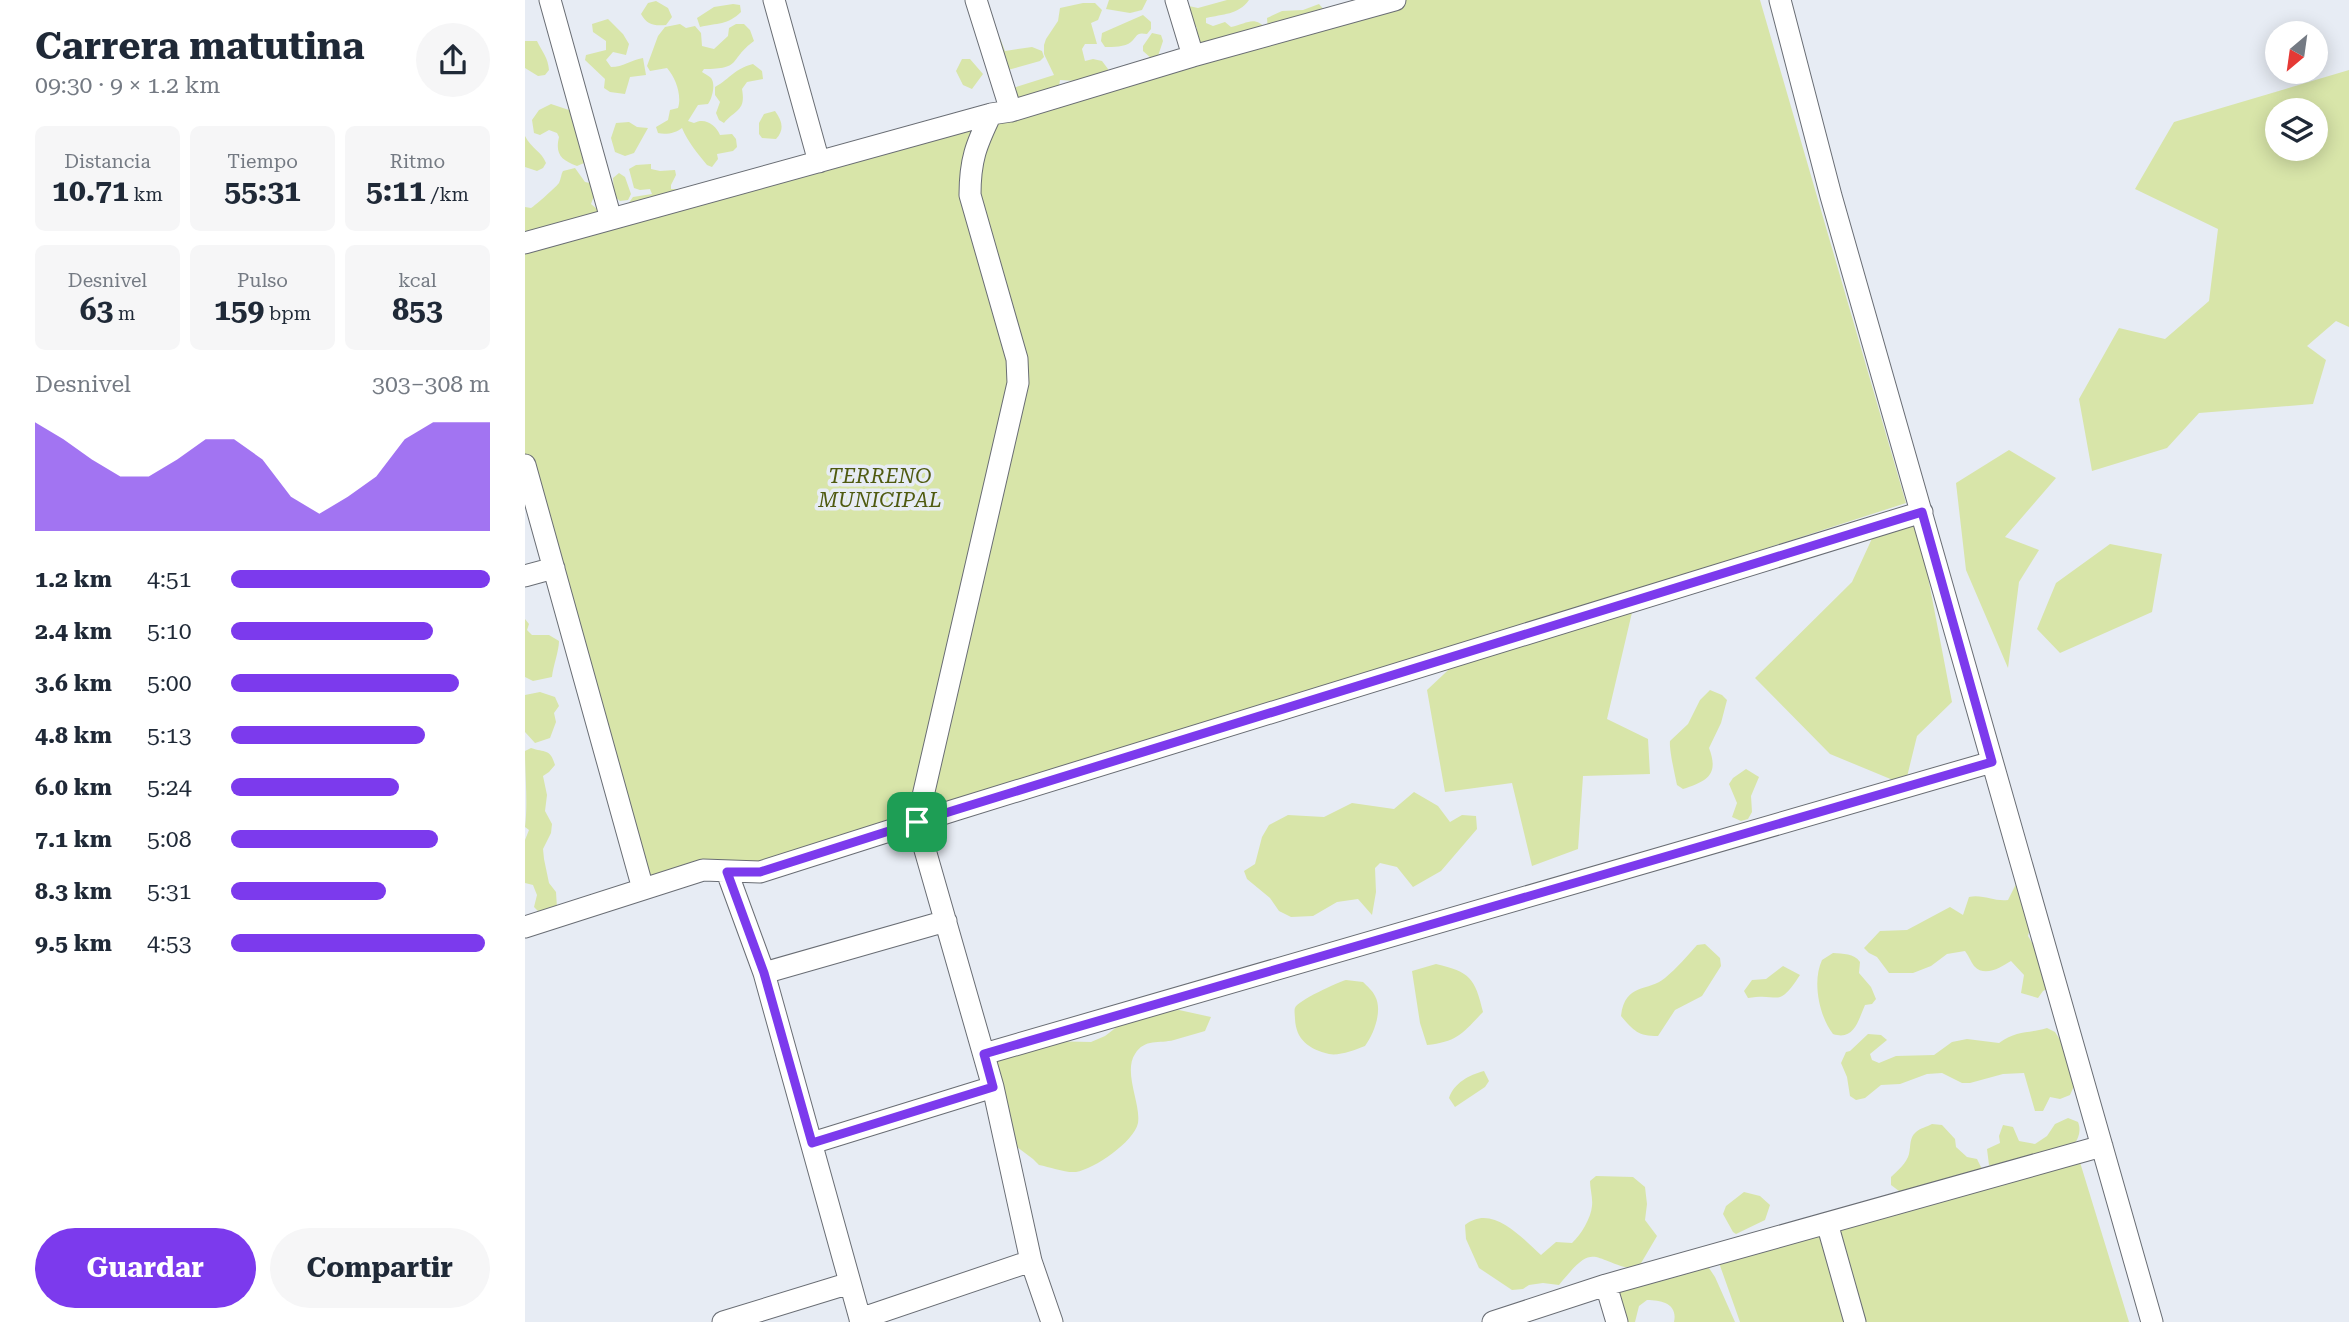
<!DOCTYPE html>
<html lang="es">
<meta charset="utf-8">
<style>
:root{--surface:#fff;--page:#f6f6f7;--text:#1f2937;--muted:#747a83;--accent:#7c3aed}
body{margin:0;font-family:"Roboto Serif",serif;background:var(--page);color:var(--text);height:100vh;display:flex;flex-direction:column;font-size:26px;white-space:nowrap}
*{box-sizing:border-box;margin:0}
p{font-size:23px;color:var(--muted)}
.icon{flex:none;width:38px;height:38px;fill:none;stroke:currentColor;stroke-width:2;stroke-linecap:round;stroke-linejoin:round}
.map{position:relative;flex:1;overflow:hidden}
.drawer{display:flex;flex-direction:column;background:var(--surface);width:525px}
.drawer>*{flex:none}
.needle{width:46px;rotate:209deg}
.tools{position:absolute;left:1740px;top:21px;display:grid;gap:14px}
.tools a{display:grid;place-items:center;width:63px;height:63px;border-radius:50%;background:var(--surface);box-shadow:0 4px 18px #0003;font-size:35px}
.pin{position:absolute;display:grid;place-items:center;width:60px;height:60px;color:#fff;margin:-30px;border-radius:14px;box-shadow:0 4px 10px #0006}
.round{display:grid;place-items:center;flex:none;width:74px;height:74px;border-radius:37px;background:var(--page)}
.headline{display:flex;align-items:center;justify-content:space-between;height:119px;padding:0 35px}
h1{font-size:38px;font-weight:700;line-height:52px}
.figures{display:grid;grid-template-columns:repeat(3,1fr);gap:10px;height:119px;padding:7px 35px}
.figures div{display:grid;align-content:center;border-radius:10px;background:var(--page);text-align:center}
.figures b{font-size:30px;font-weight:700}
.figures small{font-size:19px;font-weight:400}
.figures p{font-size:19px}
.chart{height:196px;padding:14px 35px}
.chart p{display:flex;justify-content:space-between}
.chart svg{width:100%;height:126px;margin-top:7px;fill:var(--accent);opacity:.7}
.button{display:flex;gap:14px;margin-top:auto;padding:14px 35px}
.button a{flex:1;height:80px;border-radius:42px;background:var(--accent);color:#fff;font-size:28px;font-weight:700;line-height:80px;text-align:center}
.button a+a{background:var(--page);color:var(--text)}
ul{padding:0 35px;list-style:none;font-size:23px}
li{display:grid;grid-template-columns:112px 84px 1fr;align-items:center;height:52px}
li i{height:18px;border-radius:9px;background:var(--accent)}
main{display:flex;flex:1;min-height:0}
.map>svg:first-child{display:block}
</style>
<main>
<section class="drawer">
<div class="headline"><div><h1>Carrera matutina</h1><p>09:30 · 9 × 1.2 km</p></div><a class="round"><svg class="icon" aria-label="share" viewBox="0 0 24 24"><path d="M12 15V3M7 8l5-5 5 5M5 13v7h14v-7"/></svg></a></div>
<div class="figures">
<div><p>Distancia</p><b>10.71<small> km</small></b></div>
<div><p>Tiempo</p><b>55:31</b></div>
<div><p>Ritmo</p><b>5:11<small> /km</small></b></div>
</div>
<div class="figures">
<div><p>Desnivel</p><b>63<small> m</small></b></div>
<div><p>Pulso</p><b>159<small> bpm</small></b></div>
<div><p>kcal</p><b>853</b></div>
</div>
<div class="chart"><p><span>Desnivel</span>303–308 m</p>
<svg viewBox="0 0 160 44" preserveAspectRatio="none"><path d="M0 44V6L10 12L20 19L30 25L40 25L50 19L60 12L70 12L80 19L90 32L100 38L110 32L120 25L130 12L140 6L150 6L160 6V44z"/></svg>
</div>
<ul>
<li><b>1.2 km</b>4:51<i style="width:100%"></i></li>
<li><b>2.4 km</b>5:10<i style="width:78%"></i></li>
<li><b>3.6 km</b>5:00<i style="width:88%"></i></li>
<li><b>4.8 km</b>5:13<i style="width:75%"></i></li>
<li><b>6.0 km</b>5:24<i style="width:65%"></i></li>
<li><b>7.1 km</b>5:08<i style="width:80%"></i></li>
<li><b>8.3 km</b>5:31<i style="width:60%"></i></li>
<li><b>9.5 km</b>4:53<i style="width:98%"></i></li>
</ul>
<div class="button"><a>Guardar</a><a>Compartir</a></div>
</section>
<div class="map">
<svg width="1824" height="1322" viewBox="0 0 1824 1322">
<rect width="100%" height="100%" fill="#e7ecf4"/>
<path fill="#d8e5a9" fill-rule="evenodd" d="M 584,0 L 622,0 L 617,10 L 605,13 L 581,9 Z
M 702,0 L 724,0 C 713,15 698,14 681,18 L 681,23 L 688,26 L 700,22 L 706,27 C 723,24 729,14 743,31 L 742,18 L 757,11 L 778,10 L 794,4 L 800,11 L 870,0 L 1235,0 L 1381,503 L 1008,624 L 1109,604 L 1082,719 L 1123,739 L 1125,774 L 1058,776 L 1053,849 L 1007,866 L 987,783 L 920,792 L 902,690 L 953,642 L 235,872 L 122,882 L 0,459 L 0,207 L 6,208 C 10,206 33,185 34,183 C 36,179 36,174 38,171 L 50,168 L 60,182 L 65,183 L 70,193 L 66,204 L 78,214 L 103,204 L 108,197 L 127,194 L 125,189 L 115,190 L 109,188 L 104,169 L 111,165 L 126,164 L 126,169 L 135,171 L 150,170 L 151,175 L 146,185 L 146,189 L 155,189 L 133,207 L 672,45 L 669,35 L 672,28 L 666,20 L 659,5 L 673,8 Z
M 131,1 L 143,8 L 147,17 L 141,25 C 129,26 122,25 116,14 L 123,3 Z
M 558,3 L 570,3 L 577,10 L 573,20 L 566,23 L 572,44 L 560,44 L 557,49 L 560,61 L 568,59 L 577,61 L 583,69 L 582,75 L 551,81 L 535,80 L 534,86 L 518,96 L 490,98 L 485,89 L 529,75 L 519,54 L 519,45 L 521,39 L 533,21 L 535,8 Z
M 208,4 L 215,5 L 216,12 C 203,25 192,23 175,27 L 172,18 L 189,7 Z
M 618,15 L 626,22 L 626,29 L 622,34 C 610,32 613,36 606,42 C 600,47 588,47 580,47 L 576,41 L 577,33 Z
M 83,19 L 98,34 L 104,44 L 101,55 L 88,52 L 81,60 L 86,67 C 98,67 106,60 118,58 L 121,75 L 105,77 L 100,94 L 85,92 L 79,88 L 80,79 L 60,60 L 61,55 L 81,50 L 81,41 L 68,32 L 67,24 Z
M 155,24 L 161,28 L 170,26 L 176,33 L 177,46 L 189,49 L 203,36 L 204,28 L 211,24 L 219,24 L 225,30 L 229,41 C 203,60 218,69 179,69 L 177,72 C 180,74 184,76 186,78 C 191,84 187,99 183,104 L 173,105 L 163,121 L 169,123 C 180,117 191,125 195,135 L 207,134 L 211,139 L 212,147 L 208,151 L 192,154 L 193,159 L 187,167 L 182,165 C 173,154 163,142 157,128 C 151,133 141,135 133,133 L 131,127 L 143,120 L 145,110 L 153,108 C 157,96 151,78 142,68 L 125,71 L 122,66 L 133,36 L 140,27 Z
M 627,33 L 636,35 L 638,41 L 633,56 L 627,59 L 618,51 L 618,46 Z
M 470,35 L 475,38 L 480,51 L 507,47 L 517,51 L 519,57 L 515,61 L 483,70 L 461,66 C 456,53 463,45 470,35 Z
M 0,41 L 12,41 C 17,52 23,57 24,70 L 20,75 L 13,76 L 0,68 Z
M 437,59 L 445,59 L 458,74 L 447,89 L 438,85 L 431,71 Z
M 228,64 L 237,71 L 238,79 L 222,82 L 217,89 C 221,111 211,109 199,123 L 194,120 L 191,113 L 195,102 L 190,95 L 190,87 C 206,78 209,69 228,64 Z
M 1824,70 L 1824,327 L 1811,321 L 1782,346 L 1801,360 L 1788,404 L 1674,413 L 1642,448 L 1567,471 L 1554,399 L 1594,328 L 1640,339 L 1684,301 L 1693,229 L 1610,189 L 1649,122 ZM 1752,110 L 1790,110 L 1790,149 L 1752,149 Z
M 26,104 L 47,111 L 59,163 L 52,166 C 36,160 30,154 34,137 L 32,133 L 24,130 L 15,135 L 9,133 L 7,120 L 14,110 Z
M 250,111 C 257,121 260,129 251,139 L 237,138 L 234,134 L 234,123 L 239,114 Z
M 104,122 L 112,127 L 123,128 L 109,153 L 100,156 L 90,152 L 86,138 L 91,123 Z
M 0,136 C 6,148 17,152 21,163 L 18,168 L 12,171 L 0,167 Z
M 94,173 L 100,177 L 106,194 L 103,200 L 95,201 L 89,196 L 88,178 Z
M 1484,450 L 1531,478 L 1480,537 L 1514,550 L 1494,582 L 1483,668 L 1441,570 L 1431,483 Z
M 1393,525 L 1427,702 L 1392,736 L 1380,785 L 1305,754 L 1230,678 L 1327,582 L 1350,532 Z
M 1585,544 L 1637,554 L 1627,612 L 1535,653 L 1512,629 L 1531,583 Z
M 0,619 L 4,624 L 2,630 L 7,635 L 24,635 L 34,641 C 34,651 28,666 27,677 L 8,681 L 0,677 Z
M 1185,690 L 1197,695 L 1202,700 L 1196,723 L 1184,748 C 1194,774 1183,781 1158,789 L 1152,785 C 1150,775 1144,750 1145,741 L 1163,724 L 1175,700 Z
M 15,692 L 30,697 L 34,706 L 29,713 L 31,722 L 25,738 L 10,743 L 0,732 L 0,695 Z
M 6,748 C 20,753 25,748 30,765 L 24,772 L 18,776 L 22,795 L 20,811 L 27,824 L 26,833 L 18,849 L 19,859 L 24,883 L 31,892 L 32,908 L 16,914 L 9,907 L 12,895 L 8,885 L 0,883 L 0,840 L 4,830 L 0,827 C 3,803 0,776 0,751 Z
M 1221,769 L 1234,777 L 1226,796 L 1227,812 L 1223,819 L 1216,821 L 1207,817 L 1212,803 L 1204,784 L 1208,778 Z
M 889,792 L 913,806 L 925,822 L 937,815 L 951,816 L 952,829 L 916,871 L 888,887 L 872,867 L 855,863 L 850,868 L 851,892 L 847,915 L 833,899 L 812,902 L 788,916 L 766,917 L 754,911 L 745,898 L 722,879 L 719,871 L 730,864 L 737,837 L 744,825 L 763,815 L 799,817 L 827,803 L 869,809 Z
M 1492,882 C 1511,894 1517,894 1520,917 L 1505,928 L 1503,936 L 1532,984 L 1518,991 L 1513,998 L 1496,993 L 1499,975 L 1486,961 C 1476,967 1460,978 1449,966 C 1446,962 1444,956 1440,951 L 1422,954 L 1406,966 L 1388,973 L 1364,973 L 1352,957 L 1344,953 L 1339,948 L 1355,931 L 1382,930 L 1425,907 L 1438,915 L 1444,897 C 1458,894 1470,902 1483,900 Z
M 1180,944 L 1195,958 L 1196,966 L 1177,996 L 1150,1010 L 1133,1036 C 1113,1036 1109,1031 1096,1016 C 1100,982 1124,992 1140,978 C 1152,968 1162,956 1172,945 Z
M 1308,953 C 1318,954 1329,953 1335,962 L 1334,973 L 1346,987 L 1351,999 L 1347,1004 L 1340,1005 C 1333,1021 1329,1041 1308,1034 C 1294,1016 1287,981 1297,960 Z
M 911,964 C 945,972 950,978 958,1012 C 938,1033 932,1042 902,1045 L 895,1023 L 887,971 Z
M 1258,966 L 1275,975 C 1252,1010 1256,992 1223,998 L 1219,991 L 1227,980 L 1241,979 Z
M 821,980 L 838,982 C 842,986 848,991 850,996 C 858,1010 849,1034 840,1046 C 830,1050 814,1056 804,1054 C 784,1049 771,1040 770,1019 C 770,1017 769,1010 770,1008 C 772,1001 813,982 821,980 Z
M 654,1010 L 686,1017 L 680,1031 C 670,1034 659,1037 649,1040 C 634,1044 620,1038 610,1054 C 598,1072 616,1104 613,1123 C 609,1142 569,1169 551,1172 C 540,1173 525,1167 514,1165 L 508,1159 L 492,1147 L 463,1064 L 521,1041 L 566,1042 L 580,1036 L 601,1020 L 638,1011 Z
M 1522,1028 L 1530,1032 L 1541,1049 L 1549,1086 L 1545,1095 L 1535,1099 L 1525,1097 L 1518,1111 L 1510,1111 L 1499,1073 L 1478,1074 L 1445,1083 L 1437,1083 L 1417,1073 L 1402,1074 L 1375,1084 L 1356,1085 L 1340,1098 L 1331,1100 L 1325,1096 L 1322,1077 L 1316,1063 L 1321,1052 L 1325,1051 L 1343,1034 L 1356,1035 L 1362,1040 L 1345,1054 L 1347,1060 L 1354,1063 L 1371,1056 L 1409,1055 L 1427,1042 L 1442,1039 L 1474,1043 C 1492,1030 1502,1034 1522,1028 Z
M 959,1071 L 964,1081 L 960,1087 L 930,1107 L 924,1098 C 929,1083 944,1075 959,1071 Z
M 1543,1118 L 1553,1122 C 1559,1137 1546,1148 1538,1159 L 1473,1167 L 1464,1165 L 1462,1149 L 1475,1143 L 1474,1136 L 1478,1125 L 1488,1127 L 1494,1141 L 1510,1144 L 1522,1136 L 1530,1124 Z
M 1407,1124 L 1417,1125 L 1430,1139 L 1431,1147 L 1442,1157 L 1452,1159 L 1458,1171 L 1378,1194 L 1366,1185 L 1366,1177 C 1372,1171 1382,1163 1384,1154 C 1386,1146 1384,1138 1391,1132 C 1395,1128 1402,1127 1407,1124 Z
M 1554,1159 L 1604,1322 L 1215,1322 L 1193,1260 Z
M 1071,1176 L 1108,1177 L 1120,1187 L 1122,1204 L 1120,1220 L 1132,1236 L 1112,1270 C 1065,1261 1071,1239 1034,1285 L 1018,1283 L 1004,1285 L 998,1289 L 987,1290 L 954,1268 L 941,1239 L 940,1225 C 967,1203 997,1238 1016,1255 L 1031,1242 L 1047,1243 C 1056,1235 1066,1218 1067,1206 C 1068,1198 1065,1189 1065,1181 Z
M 1219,1192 L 1235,1196 L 1245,1205 L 1240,1220 L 1211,1234 L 1208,1232 L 1198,1214 L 1201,1206 Z
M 1182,1265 L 1190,1277 L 1210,1322 L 1149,1322 C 1153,1304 1137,1300 1122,1300 L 1114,1306 L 1110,1322 L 1100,1322 L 1091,1300 L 1098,1287 Z"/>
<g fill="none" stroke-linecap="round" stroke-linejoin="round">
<defs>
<path id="minor" d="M 25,0 L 86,219
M 249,0 L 294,162
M 451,0 L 486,111
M 651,0 L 668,56
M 1255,0 L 1306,196 L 1627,1322
M 466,114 C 451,145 445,160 445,195 L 492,359 L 493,383 L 392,822 L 468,1087 L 506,1261 L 527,1322
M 0,243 L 466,114 L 486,111 L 668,56 L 870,0
M 0,465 L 118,889
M 0,576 L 29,568
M 202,872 L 239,973 L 336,1322
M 0,927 L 178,870 L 235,872 L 430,810 L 1397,512
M 239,973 L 421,921
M 459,1054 L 1467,762
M 287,1143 L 468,1087
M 1302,1223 L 1330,1322
M 1081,1285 L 1092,1322
M 335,1319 L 506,1261
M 198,1322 L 325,1283
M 968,1322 L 1081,1285 L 1577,1146"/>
</defs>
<use href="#minor" stroke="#696d74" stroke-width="23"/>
<use href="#minor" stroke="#fff" stroke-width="21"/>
</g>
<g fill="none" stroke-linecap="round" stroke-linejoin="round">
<defs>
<path id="route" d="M 1397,512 L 1467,762 L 459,1054 L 468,1087 L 287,1143 L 239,973 L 202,872 L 235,872 L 430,810 Z"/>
</defs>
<use href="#route" stroke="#fff" stroke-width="14"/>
<use href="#route" stroke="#7c3aed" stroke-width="9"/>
</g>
<g text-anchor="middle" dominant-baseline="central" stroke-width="7" stroke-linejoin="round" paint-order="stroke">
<g font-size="21" font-style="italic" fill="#4f5a10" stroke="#e7ecf4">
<text x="355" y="476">TERRENO<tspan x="355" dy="24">MUNICIPAL</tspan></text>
</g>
</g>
</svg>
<div class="tools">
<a><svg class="needle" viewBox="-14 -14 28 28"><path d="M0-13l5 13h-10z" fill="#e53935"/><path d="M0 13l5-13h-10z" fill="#747a83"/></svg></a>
<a><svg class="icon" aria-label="layers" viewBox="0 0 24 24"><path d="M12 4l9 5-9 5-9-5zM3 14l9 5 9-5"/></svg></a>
</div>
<div class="pin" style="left:392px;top:822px;background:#1e9e55"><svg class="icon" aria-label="arrive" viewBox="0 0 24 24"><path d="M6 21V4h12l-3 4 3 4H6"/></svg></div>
</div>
</main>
